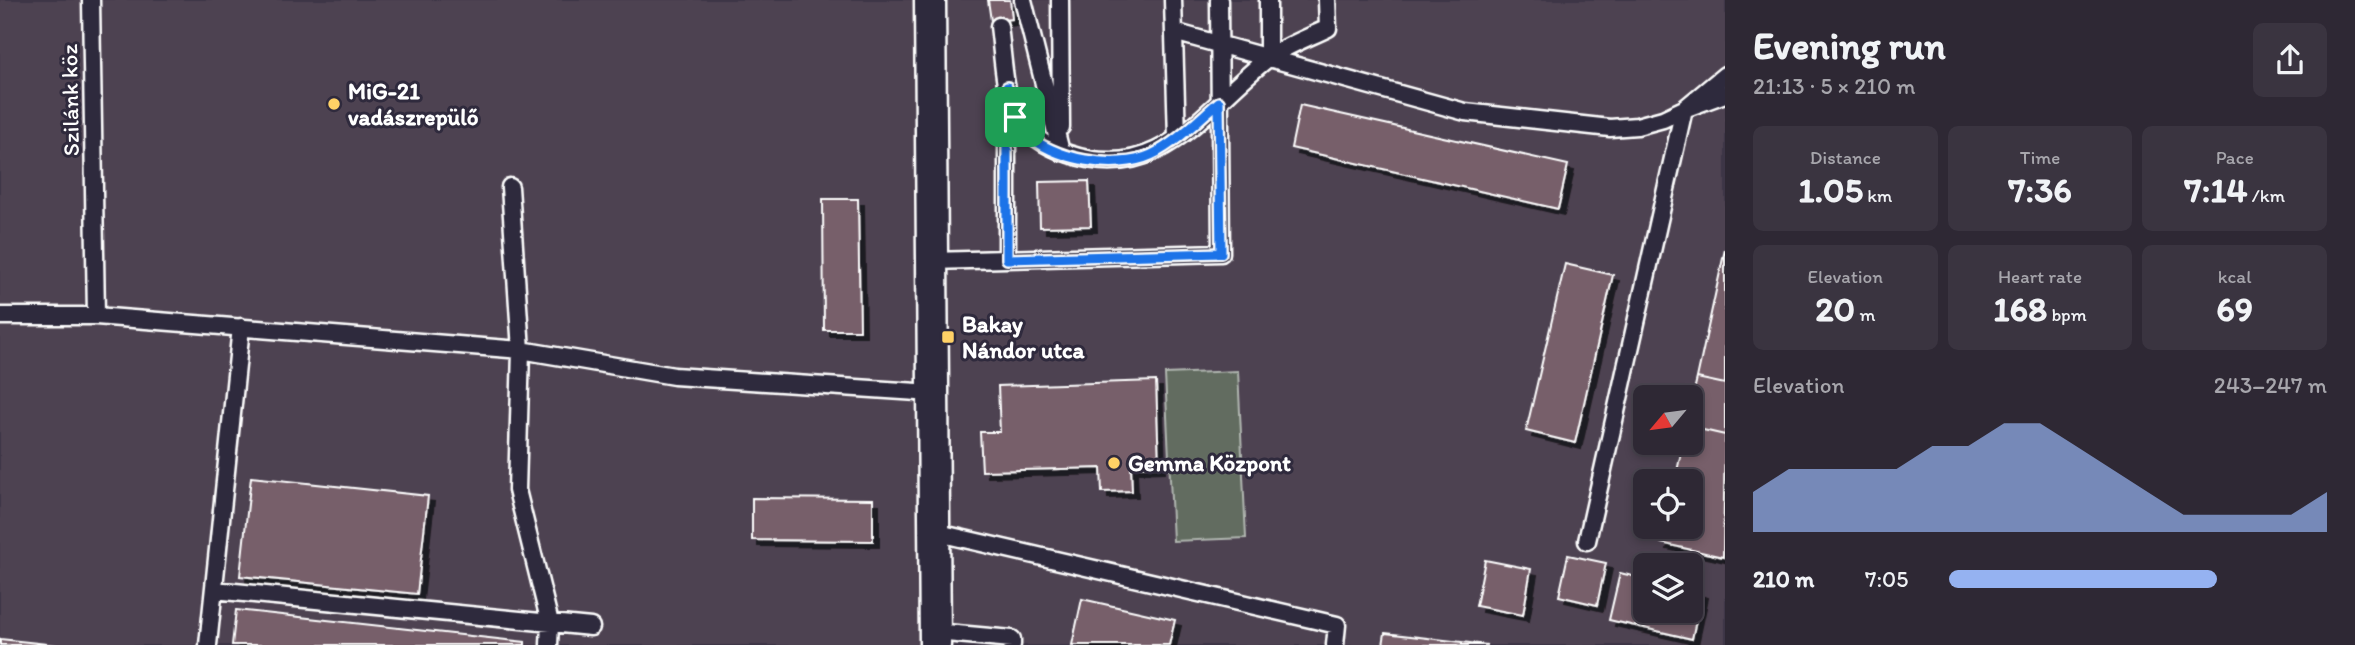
<!DOCTYPE html>
<meta charset="utf-8">
<style>
:root{--surface:#2e2834;--page:#3a3440;--text:#f1f3f6;--muted:#a7a6ac;--line:#49444f;--accent:#95b2f1}
body{margin:0;font-family:Itim,sans-serif;background:var(--page);color:var(--text);height:100vh;display:flex;flex-direction:column;font-size:26px;white-space:nowrap}
*{box-sizing:border-box;margin:0}
p{font-size:23px;color:var(--muted)}
.icon{flex:none;width:38px;height:38px;fill:none;stroke:currentColor;stroke-width:2;stroke-linecap:round;stroke-linejoin:round}
.map{position:relative;flex:1;overflow:hidden}
.panel{display:flex;flex-direction:column;background:var(--surface);width:630px}
.panel>*{flex:none}
.needle{width:46px;rotate:241deg}
.tools{position:absolute;left:1633px;top:385px;display:grid;gap:14px}
.tools a{display:grid;place-items:center;width:70px;height:70px;border-radius:10px;background:var(--surface);box-shadow:0 4px 10px #0003,0 0 0 2px var(--line);font-size:35px}
.pin{position:absolute;display:grid;place-items:center;width:60px;height:60px;color:#fff;margin:-30px;border-radius:14px;box-shadow:0 4px 10px #0006}
.round{display:grid;place-items:center;flex:none;width:74px;height:74px;border-radius:10px;background:var(--page)}
.summary{display:flex;align-items:center;justify-content:space-between;height:119px;padding:0 28px}
h1{font-size:38px;font-weight:800;line-height:52px}
.figures{display:grid;grid-template-columns:repeat(3,1fr);gap:10px;height:119px;padding:7px 28px}
.figures div{display:grid;align-content:center;border-radius:10px;background:var(--page);text-align:center}
.figures b{font-size:35px;font-weight:800}
.figures small{font-size:19px;font-weight:400}
.figures p{font-size:19px}
.chart{height:196px;padding:14px 28px}
.chart p{display:flex;justify-content:space-between}
.chart svg{width:100%;height:126px;margin-top:7px;fill:var(--accent);opacity:.7}
ul{padding:0 28px;list-style:none;font-size:23px}
li{display:grid;grid-template-columns:112px 84px 1fr;align-items:center;height:52px}
li i{height:18px;border-radius:9px;background:var(--accent)}
main{display:flex;flex:1;min-height:0}
.map>svg:first-child{display:block}
</style>
<main>
<div class="map">
<svg width="1725" height="645" viewBox="0 0 1725 645">
<defs>
<filter id="shadow"><feDropShadow dx="6" dy="6" stdDeviation="0" flood-color="#0009"/></filter>
</defs>
<rect width="100%" height="100%" fill="#3d3546"/>
<filter id="ink" filterUnits="userSpaceOnUse"><feTurbulence type="fractalNoise" baseFrequency=".0143" numOctaves="2"/><feDisplacementMap in="SourceGraphic" scale="14" xChannelSelector="R" yChannelSelector="G"/><feConvolveMatrix kernelMatrix="1 2 1 2 8 2 1 2 1" color-interpolation-filters="sRGB"/></filter>
<g filter="url(#ink)">
<path fill="#4e4251" fill-rule="evenodd" d="M 0,0 L 1725,0 L 1725,645 L 0,645 ZM 1645,397 L 1690,397 L 1690,443 L 1645,443 ZM 1645,481 L 1690,481 L 1690,527 L 1645,527 ZM 1645,565 L 1690,565 L 1690,611 L 1645,611 Z"/>
<path fill="#626c60" stroke="#b0b6b0" stroke-width="2" d="M 1238,371 L 1246,538 L 1173,541 L 1165,374 Z"/>
<path fill="#775f6a" stroke="#fff" stroke-width="2" filter="url(#shadow)" d="M 988,0 L 1010,0 L 1012,19 L 991,21 Z
M 1300,105 L 1568,165 L 1558,209 L 1291,148 Z
M 1089,181 L 1091,226 L 1040,227 L 1039,182 Z
M 823,199 L 858,199 L 860,330 L 824,330 Z
M 1725,249 L 1725,384 L 1697,378 Z
M 1565,264 L 1613,275 L 1575,443 L 1526,431 Z
M 1697,378 L 1725,384 L 1725,435 L 1690,427 L 1690,408 Z
M 1156,381 L 1159,466 L 1131,467 L 1132,491 L 1102,492 L 1101,468 L 982,471 L 980,432 L 1000,432 L 998,386 Z
M 1690,427 L 1725,435 L 1723,557 L 1661,543 L 1665,527 L 1690,527 L 1690,481 L 1675,481 L 1683,443 L 1690,443 Z
M 251,477 L 428,496 L 417,594 L 240,576 Z
M 752,498 L 873,499 L 873,541 L 752,540 Z
M 1568,555 L 1606,563 L 1597,605 L 1559,596 Z
M 1485,560 L 1531,569 L 1523,615 L 1476,606 Z
M 1620,573 L 1645,579 L 1645,611 L 1690,611 L 1690,589 L 1702,592 L 1692,639 L 1609,620 Z
M 1082,599 L 1175,620 L 1169,645 L 1072,645 Z
M 236,610 L 525,642 L 525,645 L 232,645 Z
M 1385,633 L 1487,645 L 1383,645 Z
M 0,639 L 57,645 L 0,645 Z"/>
<g fill="none" stroke-linecap="round" stroke-linejoin="round">
<defs>
<path id="service" d="M 91,0 L 96,316
M 1023,0 L 1061,152
M 1060,0 L 1061,127
M 1173,0 L 1177,138
M 1268,0 L 1268,58
M 999,26 C 1007,88 1001,132 1069,154 C 1161,185 1202,110 1266,60 C 1284,46 1308,38 1328,28 L 1327,0
M 1174,32 L 1465,112 L 1610,128 L 1637,126 L 1663,119 L 1684,109 L 1725,75
M 1007,104 L 1007,259
M 510,187 L 521,350 L 517,490 L 550,623 L 549,645
M 931,261 L 1221,253 L 1219,0
M 0,316 L 96,316 L 521,350 L 674,376 L 933,393
M 934,532 L 1337,625 L 1335,645
M 1587,541 L 1684,109 L 1725,94
M 214,590 L 591,627
M 935,632 L 1012,639 L 1012,645
M 208,645 L 241,327"/>
<path id="minor" d="M 930,0 L 935,645"/>
</defs>
<use href="#service" stroke="#fff" stroke-width="21"/>
<use href="#minor" stroke="#fff" stroke-width="35"/>
<use href="#service" stroke="#2f2a3d" stroke-width="16"/>
<use href="#minor" stroke="#2f2a3d" stroke-width="30"/>
</g>
</g>
<g fill="none" stroke-linecap="round" stroke-linejoin="round" filter="url(#ink)">
<defs>
<path id="route" d="M 1007,87 C 1011,102 1014,120 1025,132 C 1052,160 1116,171 1151,155 C 1176,143 1198,120 1219,102 L 1221,253 L 1007,259 Z"/>
</defs>
<use href="#route" stroke="#fff" stroke-width="14"/>
<use href="#route" stroke="#1a73e8" stroke-width="9"/>
</g>
<g fill="#ffd166" stroke="#2f2a3d" stroke-width="2.5">
<circle cx="334" cy="104" r="7"/>
<rect x="941" y="330" width="14" height="14" rx="3.5"/>
<circle cx="1114" cy="463" r="7"/>
</g>
<g text-anchor="middle" dominant-baseline="central" stroke-width="6" stroke-linejoin="round" paint-order="stroke">
<g font-size="23" font-weight="bold" fill="#fff" stroke="#2f2a3d" text-anchor="start">
<text x="348" y="91">MiG-21<tspan x="348" dy="26">vadászrepülő</tspan></text>
<text x="962" y="324">Bakay<tspan x="962" dy="26">Nándor utca</tspan></text>
<text x="1128" y="463">Gemma Központ</text>
</g>
<g font-size="23" fill="#fff" stroke="#2f2a3d">
<text transform="translate(70 100) rotate(-91)">Szilánk köz</text>
</g>
</g>
</svg>
<div class="tools">
<a><svg class="needle" viewBox="-14 -14 28 28"><path d="M0-13l5 13h-10z" fill="#e53935"/><path d="M0 13l5-13h-10z" fill="#a7a6ac"/></svg></a>
<a><svg class="icon" aria-label="locate" viewBox="0 0 24 24"><circle cx="12" cy="12" r="6"/><path d="M12 2v4M12 18v4M2 12h4M18 12h4"/></svg></a>
<a><svg class="icon" aria-label="layers" viewBox="0 0 24 24"><path d="M12 4l9 5-9 5-9-5zM3 14l9 5 9-5"/></svg></a>
</div>
<div class="pin" style="left:1015px;top:117px;background:#1e9e55"><svg class="icon" aria-label="arrive" viewBox="0 0 24 24"><path d="M6 21V4h12l-3 4 3 4H6"/></svg></div>
</div>
<section class="panel">
<div class="summary"><div><h1>Evening run</h1><p>21:13 · 5 × 210 m</p></div><a class="round"><svg class="icon" aria-label="share" viewBox="0 0 24 24"><path d="M12 15V3M7 8l5-5 5 5M5 13v7h14v-7"/></svg></a></div>
<div class="figures">
<div><p>Distance</p><b>1.05<small> km</small></b></div>
<div><p>Time</p><b>7:36</b></div>
<div><p>Pace</p><b>7:14<small> /km</small></b></div>
</div>
<div class="figures">
<div><p>Elevation</p><b>20<small> m</small></b></div>
<div><p>Heart rate</p><b>168<small> bpm</small></b></div>
<div><p>kcal</p><b>69</b></div>
</div>
<div class="chart"><p><span>Elevation</span>243–247 m</p>
<svg viewBox="0 0 160 44" preserveAspectRatio="none"><path d="M0 44V30L10 22L20 22L30 22L40 22L50 14L60 14L70 6L80 6L90 14L100 22L110 30L120 38L130 38L140 38L150 38L160 30V44z"/></svg>
</div>
<ul>
<li><b>210 m</b>7:05<i style="width:71%"></i></li>
</ul>
</section>
</main>
